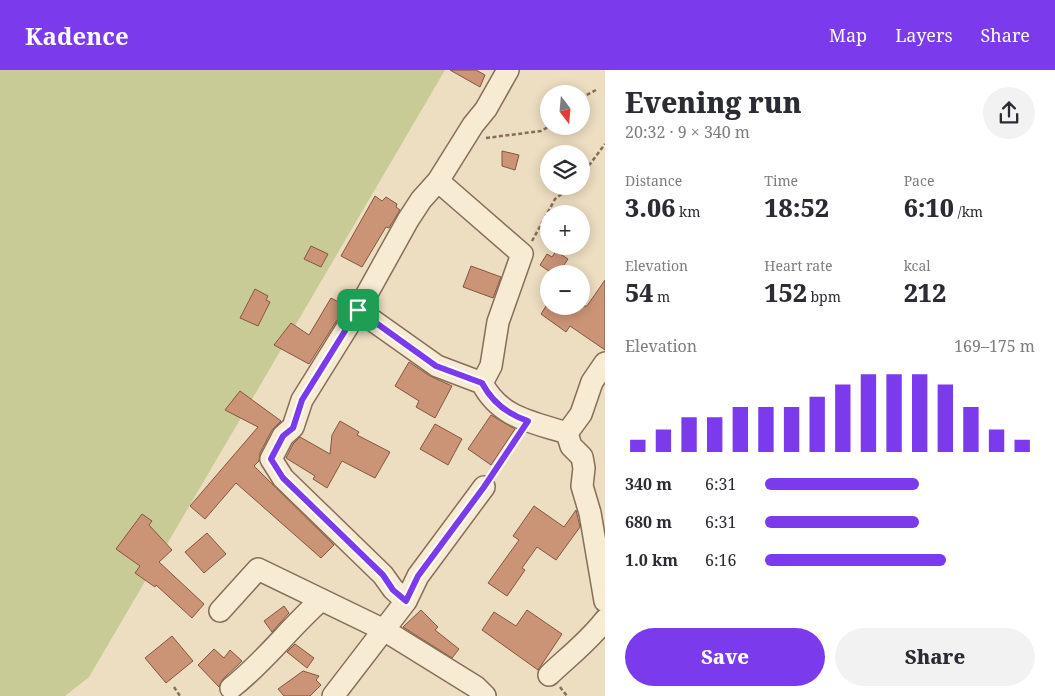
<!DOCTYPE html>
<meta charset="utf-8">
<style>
:root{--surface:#fff;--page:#f2f2f3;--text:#2b2b33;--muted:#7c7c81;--accent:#7c3aed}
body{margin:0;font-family:"Noto Serif",serif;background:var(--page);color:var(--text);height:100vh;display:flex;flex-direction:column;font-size:19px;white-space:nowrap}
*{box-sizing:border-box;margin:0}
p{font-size:16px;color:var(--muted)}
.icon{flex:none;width:28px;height:28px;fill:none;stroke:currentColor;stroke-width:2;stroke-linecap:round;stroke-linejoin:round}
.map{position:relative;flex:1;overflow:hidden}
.panel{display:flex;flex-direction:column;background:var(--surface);width:450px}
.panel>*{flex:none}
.needle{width:32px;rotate:164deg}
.controls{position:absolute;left:540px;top:15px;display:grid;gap:10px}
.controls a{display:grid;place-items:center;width:50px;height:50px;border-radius:50%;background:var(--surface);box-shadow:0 2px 12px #0003;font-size:25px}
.pin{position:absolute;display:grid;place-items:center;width:42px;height:42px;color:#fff;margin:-21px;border-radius:10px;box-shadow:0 2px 8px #0006}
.round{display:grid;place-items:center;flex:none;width:52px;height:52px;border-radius:26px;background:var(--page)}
.overview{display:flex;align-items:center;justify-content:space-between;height:85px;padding:0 20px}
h1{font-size:28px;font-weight:800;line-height:38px}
.figures{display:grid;grid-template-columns:repeat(3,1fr);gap:8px;height:85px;padding:5px 20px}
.figures div{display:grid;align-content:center}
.figures b{font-size:25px;font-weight:800}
.figures small{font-size:14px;font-weight:400}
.figures p{font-size:14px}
.chart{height:140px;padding:10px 20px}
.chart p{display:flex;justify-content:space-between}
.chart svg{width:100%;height:90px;margin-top:5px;stroke:var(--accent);stroke-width:6}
.primary-button{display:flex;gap:10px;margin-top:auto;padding:10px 20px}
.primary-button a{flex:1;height:58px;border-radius:30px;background:var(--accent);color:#fff;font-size:20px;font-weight:800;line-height:58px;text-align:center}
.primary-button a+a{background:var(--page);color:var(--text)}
ul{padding:0 20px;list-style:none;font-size:16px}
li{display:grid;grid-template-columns:80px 60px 1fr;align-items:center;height:38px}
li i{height:12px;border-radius:6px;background:var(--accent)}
header{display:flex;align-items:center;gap:30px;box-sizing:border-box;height:70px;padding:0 25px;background:var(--accent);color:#fff}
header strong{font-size:24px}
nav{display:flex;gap:28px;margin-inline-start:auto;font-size:18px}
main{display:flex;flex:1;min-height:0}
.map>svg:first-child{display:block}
</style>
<header>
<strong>Kadence</strong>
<nav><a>Map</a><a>Layers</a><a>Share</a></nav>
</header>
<main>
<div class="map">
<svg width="605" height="626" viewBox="0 0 605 626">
<rect width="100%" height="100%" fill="#edddc1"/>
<path fill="#c8cb95" d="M 0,0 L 445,0 L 89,607 L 65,626 L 0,626 Z"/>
<path fill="#cb9477" stroke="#85563f" d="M 450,0 L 476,0 L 485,5 L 480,17 Z
M 502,81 L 519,85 L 515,100 L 502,96 Z
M 375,126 L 382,131 L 386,127 L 397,134 L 396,137 L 400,140 L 389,158 L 386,157 L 362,197 L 341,186 Z
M 311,176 L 328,184 L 321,197 L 304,189 Z
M 556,181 L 568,189 L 558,204 L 553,204 L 540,195 L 547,184 L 552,187 Z
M 471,196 L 501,207 L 493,228 L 463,217 Z
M 605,210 L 605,280 L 570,256 L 566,262 L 541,244 L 546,236 L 587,236 Z
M 255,219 L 268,226 L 266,230 L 270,232 L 258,256 L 240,248 Z
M 331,228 L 346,236 L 309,294 L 274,275 L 291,253 L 309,265 Z
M 409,292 L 430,306 L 452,316 L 435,348 L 416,337 L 419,331 L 395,316 Z
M 240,321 L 281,351 L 272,360 L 260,383 L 259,391 L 254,396 L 334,475 L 321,488 L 236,413 L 205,449 L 190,436 L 258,357 L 225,340 Z
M 491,345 L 515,359 L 491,395 L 468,379 Z
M 340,351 L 359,362 L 357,365 L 390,382 L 375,408 L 342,391 L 327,418 L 313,409 L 315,406 L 286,388 L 293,374 L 300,367 L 330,384 L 332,365 Z
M 435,354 L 462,369 L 448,395 L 420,379 Z
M 534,436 L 564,457 L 576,440 L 580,457 L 556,490 L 537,477 L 522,498 L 525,500 L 507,526 L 488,513 L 519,470 L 513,466 Z
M 142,444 L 152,451 L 149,455 L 172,480 L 159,492 L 204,534 L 192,548 L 156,515 L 155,517 L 135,503 L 140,496 L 116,479 Z
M 207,463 L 226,484 L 204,503 L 185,482 Z
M 284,536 L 289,543 L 272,562 L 264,551 Z
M 421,540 L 438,557 L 435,560 L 459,579 L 452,588 L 403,557 Z
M 527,540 L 562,564 L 538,600 L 482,560 L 494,542 L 516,556 Z
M 172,566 L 193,591 L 166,613 L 145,588 Z
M 295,574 L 314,588 L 307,598 L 287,582 Z
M 214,579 L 224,588 L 230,580 L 242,591 L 223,609 L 219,617 L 198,595 Z
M 303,601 L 319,606 L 316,610 L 321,615 L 310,626 L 284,626 L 278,619 Z"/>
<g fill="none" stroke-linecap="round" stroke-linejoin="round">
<defs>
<path id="minor" d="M 438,111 L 522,184 L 498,252 L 491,296 L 482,313 C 500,348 532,352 567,363
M 358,240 L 437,296 L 482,313
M 605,293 L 592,312 L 581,344 L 567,363 L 571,376 L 582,387 L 584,398 L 582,416 L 590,443 L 605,531
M 406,531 L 418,506 L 484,417
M 220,541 L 258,499 L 384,560 L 476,617 L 485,626
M 549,605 C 568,587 589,571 605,550
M 231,618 C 265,592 289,558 321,530
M 333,626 L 406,531 L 393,519 L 383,505 L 283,408 L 271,389 L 283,366 L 293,357 L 302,330 L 358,240 L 408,150 L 421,130 L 438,111 L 473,55 L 486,39 L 508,0"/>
</defs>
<use href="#minor" stroke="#866e59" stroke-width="24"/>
<path stroke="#866e59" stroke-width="2.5" stroke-dasharray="4 2.5" stroke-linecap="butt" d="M 581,28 L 596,20
M 486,68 L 541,61 L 550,56
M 581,106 L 605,74
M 532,171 L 555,129 L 573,116
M 493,403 L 517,366
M 174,617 L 180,626
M 560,617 L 567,626"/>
<use href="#minor" stroke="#f8ebd4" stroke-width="21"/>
</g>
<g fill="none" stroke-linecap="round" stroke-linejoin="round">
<defs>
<path id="route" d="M 358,240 L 436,296 L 482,313 C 492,332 507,344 528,351 L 484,417 L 418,506 L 406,531 L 393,520 L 383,505 L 283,408 L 271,389 L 283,366 L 293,358 L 302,330 Z"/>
</defs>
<use href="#route" stroke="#fff" stroke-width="10"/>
<use href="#route" stroke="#7c3aed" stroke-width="6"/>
</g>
</svg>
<div class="controls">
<a><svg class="needle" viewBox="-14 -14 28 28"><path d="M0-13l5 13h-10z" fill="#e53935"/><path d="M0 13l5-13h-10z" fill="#7c7c81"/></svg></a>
<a><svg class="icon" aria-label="layers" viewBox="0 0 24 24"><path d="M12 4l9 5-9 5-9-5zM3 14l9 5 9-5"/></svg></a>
<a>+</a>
<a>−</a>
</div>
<div class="pin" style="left:358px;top:240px;background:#1e9e55"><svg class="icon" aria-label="arrive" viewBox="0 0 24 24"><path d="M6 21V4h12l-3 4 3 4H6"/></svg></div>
</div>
<section class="panel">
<div class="overview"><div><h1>Evening run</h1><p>20:32 · 9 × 340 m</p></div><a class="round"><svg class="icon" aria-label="share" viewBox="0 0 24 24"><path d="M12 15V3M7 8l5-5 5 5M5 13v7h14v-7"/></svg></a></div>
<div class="figures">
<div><p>Distance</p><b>3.06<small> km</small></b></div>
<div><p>Time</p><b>18:52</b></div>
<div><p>Pace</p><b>6:10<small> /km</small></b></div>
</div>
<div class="figures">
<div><p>Elevation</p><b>54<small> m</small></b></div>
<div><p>Heart rate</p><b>152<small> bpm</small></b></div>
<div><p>kcal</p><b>212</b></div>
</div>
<div class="chart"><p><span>Elevation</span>169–175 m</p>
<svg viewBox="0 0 160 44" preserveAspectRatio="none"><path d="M5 44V38M15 44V33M25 44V27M35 44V27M45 44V22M55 44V22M65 44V22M75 44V17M85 44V11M95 44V6M105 44V6M115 44V6M125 44V11M135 44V22M145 44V33M155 44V38"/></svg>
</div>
<ul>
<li><b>340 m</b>6:31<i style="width:57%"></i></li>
<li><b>680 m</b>6:31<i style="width:57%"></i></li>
<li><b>1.0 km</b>6:16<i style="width:67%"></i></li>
</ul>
<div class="primary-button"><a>Save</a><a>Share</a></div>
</section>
</main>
